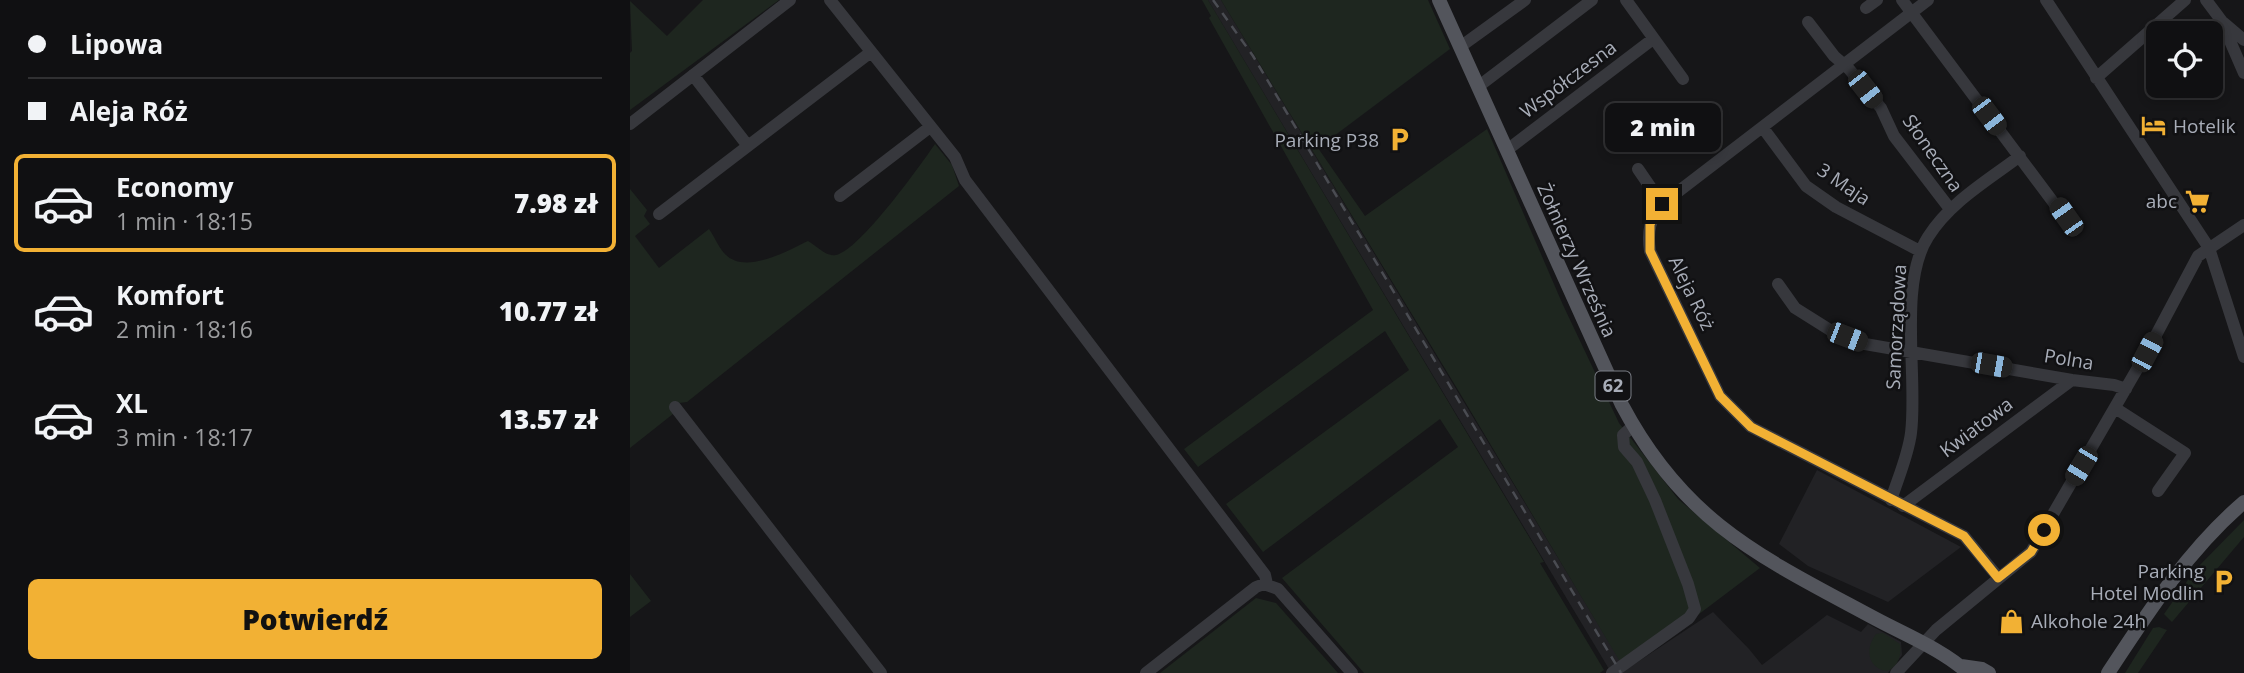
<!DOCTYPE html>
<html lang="pl">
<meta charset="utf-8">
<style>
body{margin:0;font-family:"Open Sans",sans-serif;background:#19191b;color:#f1f3f6;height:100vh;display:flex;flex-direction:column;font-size:26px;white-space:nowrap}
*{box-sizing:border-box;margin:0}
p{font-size:23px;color:#9c9d9f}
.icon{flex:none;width:38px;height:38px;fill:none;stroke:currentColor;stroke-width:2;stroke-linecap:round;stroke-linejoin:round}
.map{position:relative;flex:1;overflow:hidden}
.sheet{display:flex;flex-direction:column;background:#101012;width:630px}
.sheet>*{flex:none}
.top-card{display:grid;align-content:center;height:154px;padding:0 28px;background:#101012}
.buttons{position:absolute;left:1516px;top:21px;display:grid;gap:14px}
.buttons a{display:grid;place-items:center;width:77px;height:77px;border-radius:10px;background:#101012;box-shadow:0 4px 10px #0003,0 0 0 2px #303032;font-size:35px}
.end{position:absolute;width:32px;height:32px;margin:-16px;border:9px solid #f2b134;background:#111;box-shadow:0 0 0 4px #111}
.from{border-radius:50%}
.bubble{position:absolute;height:49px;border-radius:10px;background:#101012;box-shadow:0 4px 10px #0003,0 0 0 2px #303032;font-size:23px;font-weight:800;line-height:49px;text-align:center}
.car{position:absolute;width:21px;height:42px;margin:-21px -10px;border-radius:9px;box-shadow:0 0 5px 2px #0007;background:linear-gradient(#222 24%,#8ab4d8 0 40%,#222 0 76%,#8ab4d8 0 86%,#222 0)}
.top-card b{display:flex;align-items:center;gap:24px;height:66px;font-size:26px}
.top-card b+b{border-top:2px solid #303032}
.top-card i{width:18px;height:18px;background:#f1f3f6}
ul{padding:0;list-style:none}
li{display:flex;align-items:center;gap:21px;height:98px;margin:0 14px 10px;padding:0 14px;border:4px solid transparent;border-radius:10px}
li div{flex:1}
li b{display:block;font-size:26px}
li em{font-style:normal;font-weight:800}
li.selected{border-color:#f2b134}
li>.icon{width:63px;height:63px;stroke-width:1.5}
.primary-button{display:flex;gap:14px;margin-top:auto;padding:14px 28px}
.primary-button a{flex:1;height:80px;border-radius:10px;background:#f2b134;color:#111;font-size:28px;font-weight:800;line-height:80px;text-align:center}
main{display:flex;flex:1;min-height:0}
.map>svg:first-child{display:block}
.built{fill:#222225}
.green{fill:#1e261f}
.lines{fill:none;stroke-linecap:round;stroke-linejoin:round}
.minor{stroke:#37383d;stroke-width:12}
.major{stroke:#53555c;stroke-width:14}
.rail{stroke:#4a4c52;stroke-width:2.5;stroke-dasharray:9 7;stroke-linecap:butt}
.route{stroke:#f2b134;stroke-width:9}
.labels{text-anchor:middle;stroke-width:5;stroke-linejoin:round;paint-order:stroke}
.shield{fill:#111113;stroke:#7b7e86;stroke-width:2}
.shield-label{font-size:18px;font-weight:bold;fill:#a8adb8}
.street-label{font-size:19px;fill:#a8adb8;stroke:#111113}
.poi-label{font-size:19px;fill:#a8adb8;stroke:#111113;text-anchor:end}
</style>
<main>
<section class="sheet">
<div class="top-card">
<b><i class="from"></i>Lipowa</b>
<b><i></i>Aleja Róż</b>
</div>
<ul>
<li class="selected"><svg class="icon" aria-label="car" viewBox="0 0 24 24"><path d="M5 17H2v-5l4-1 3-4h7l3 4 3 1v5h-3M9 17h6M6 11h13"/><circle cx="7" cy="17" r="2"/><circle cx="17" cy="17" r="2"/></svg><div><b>Economy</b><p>1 min · 18:15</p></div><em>7.98 zł</em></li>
<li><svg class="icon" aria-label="car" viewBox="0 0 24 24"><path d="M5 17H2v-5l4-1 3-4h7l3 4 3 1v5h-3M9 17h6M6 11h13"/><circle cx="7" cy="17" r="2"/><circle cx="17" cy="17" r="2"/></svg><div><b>Komfort</b><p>2 min · 18:16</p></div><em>10.77 zł</em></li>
<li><svg class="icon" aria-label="car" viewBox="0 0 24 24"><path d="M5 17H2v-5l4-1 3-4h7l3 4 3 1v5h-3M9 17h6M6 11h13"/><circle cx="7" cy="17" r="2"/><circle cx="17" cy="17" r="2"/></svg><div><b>XL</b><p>3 min · 18:17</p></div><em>13.57 zł</em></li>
</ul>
<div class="primary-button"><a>Potwierdź</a></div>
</section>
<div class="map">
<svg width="1614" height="673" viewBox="0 0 1614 673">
<rect width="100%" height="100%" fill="#161618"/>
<path class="built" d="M578,0H591L991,662L979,669Z
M1187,470L1331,547L1258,602L1178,566L1149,544Z
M1083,612L1119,649L1132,665L1197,615L1231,632L1238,624L1271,642L1272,655L1258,673H991Z"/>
<path class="green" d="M73,0H149L0,110V53L2,51L0,1L37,36Z
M572,0H578L914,562L910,563L974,670L970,673H734L652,578L828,447L810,419L633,552L596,504L779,370L755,331L568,467L554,449L743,310L579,18L581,16Z
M591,0H798L820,49L688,148L735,216L857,129L933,305L989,423L1048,499L1130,568L995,670L828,390Z
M305,144L322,165L329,186L57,402L49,403L43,414L0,448V189L17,210L14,216L20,224L5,236L29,268L79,229C84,236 88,246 94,253C114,276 157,251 178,241C187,246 196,257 206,255C229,251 290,166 305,144Z
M1614,520V537L1542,622L1534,614L1565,570Z
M0,574L21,601L0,617Z
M626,598L646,603L708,673H530Z
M1529,627L1537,630L1508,673H1495L1523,628Z
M1253,633L1270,644C1272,655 1268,667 1257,671C1237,668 1235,648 1246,634Z"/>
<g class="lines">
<path class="minor" d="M200,0L325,157L335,180L635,575L637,584
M996,0L1053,79
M1272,0L1444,230
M1298,0L1032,204C1020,219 1017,231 1020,251L1090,396L1121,427L1334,536L1368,577
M1416,0L1579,248L1614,357
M1576,0L1591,20L1614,73
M1236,8L1247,0
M1178,22L1204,56L1219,69L1251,108L1264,136L1320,209
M1594,23L1614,40
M830,47L895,0
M63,75L118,146
M1466,78L1555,0
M849,86L962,0
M0,124L160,0
M1133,128L1176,186L1206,207L1290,251
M877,150L1023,39
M1008,169L1032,204
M210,196L300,127
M29,214L241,52
M1148,284L1165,308L1200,330L1235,344L1442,380L1484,385L1496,389
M45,407L251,673
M1485,408L1555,453L1528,491
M1261,500C1268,478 1278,456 1281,433C1288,379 1268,284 1298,237C1320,202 1357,181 1390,156
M1273,506L1442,380
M516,673L626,587L634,584L648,589L722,673
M982,673L1059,618L1065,609L1058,584L1025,500L1007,462L994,447L993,435L1003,426
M1266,673L1306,630L1401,552L1517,352L1568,256L1614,225"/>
<path class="major" d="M809,0L992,405C1055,524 1133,558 1246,619C1276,635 1313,650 1338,673
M1331,666L1352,669L1359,673
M1478,673C1518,612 1558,550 1614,502"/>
<path class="rail" d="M583,0L623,56L991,673"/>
</g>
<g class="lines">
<path class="route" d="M1032,204L1020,224V251L1090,396L1121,427L1334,536L1368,578L1401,552L1414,530"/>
</g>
<defs>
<symbol id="hotel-bare" viewBox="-9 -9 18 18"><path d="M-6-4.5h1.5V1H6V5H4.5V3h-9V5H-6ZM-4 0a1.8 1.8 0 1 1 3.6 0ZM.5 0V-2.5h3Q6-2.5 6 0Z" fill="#f2b134" stroke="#111113" stroke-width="2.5" paint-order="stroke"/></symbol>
<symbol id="parking-bare" viewBox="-9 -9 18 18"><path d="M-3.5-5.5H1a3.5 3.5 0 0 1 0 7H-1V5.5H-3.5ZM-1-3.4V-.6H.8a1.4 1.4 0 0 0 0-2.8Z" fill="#f2b134" stroke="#111113" stroke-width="2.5" paint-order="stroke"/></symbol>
<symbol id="supermarket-bare" viewBox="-9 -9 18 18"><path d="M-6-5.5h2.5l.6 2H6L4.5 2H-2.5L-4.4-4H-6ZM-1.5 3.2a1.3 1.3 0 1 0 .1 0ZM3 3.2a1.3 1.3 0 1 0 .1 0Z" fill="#f2b134" stroke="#111113" stroke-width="2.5" paint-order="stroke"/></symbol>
<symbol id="shop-bare" viewBox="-9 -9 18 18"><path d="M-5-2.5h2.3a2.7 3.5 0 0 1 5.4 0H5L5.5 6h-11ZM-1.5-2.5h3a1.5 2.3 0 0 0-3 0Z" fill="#f2b134" stroke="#111113" stroke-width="2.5" paint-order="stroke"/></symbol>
</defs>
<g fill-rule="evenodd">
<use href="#hotel-bare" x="1506" y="108" width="35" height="35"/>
<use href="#parking-bare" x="752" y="122" width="35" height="35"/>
<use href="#supermarket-bare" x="1550" y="184" width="35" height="35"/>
<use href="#parking-bare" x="1576" y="564" width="35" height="35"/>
<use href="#shop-bare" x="1364" y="604" width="35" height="35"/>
</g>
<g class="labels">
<rect class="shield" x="965.5" y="371.5" width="35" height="29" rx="5"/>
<g class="shield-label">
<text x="983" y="392">62</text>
</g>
<g class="street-label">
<text transform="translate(938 79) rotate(-37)" y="7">Współczesna</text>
<text transform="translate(1303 153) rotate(55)" y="7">Słoneczna</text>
<text transform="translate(1214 184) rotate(34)" y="7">3 Maja</text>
<text transform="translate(947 260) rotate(66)" y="7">Żołnierzy Września</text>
<text transform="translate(1062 293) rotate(64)" y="7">Aleja Róż</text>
<text transform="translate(1266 327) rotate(-87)" y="7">Samorządowa</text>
<text transform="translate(1439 359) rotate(9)" y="7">Polna</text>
<text transform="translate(1346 427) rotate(-37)" y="7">Kwiatowa</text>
</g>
<g class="poi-label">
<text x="1543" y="133" text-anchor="start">Hotelik</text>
<text x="749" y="147">Parking P38</text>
<text x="1547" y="208">abc</text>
<text x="1574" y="578">Parking<tspan x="1574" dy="22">Hotel Modlin</tspan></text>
<text x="1401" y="628" text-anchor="start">Alkohole 24h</text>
</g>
</g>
</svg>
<div class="buttons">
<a><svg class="icon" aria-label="locate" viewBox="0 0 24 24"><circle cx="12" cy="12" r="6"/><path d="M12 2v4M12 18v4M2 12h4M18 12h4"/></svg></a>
</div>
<i class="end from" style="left:1414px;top:530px"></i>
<i class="end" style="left:1032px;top:204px"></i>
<div class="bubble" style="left:975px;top:103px;width:116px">2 min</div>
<i class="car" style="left:1235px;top:89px;rotate:142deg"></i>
<i class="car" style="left:1359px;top:116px;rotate:143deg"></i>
<i class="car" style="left:1436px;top:217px;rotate:325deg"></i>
<i class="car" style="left:1217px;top:337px;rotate:111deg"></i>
<i class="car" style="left:1517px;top:352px;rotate:28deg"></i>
<i class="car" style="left:1361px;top:365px;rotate:100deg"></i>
<i class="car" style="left:1451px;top:466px;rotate:211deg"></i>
</div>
</main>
